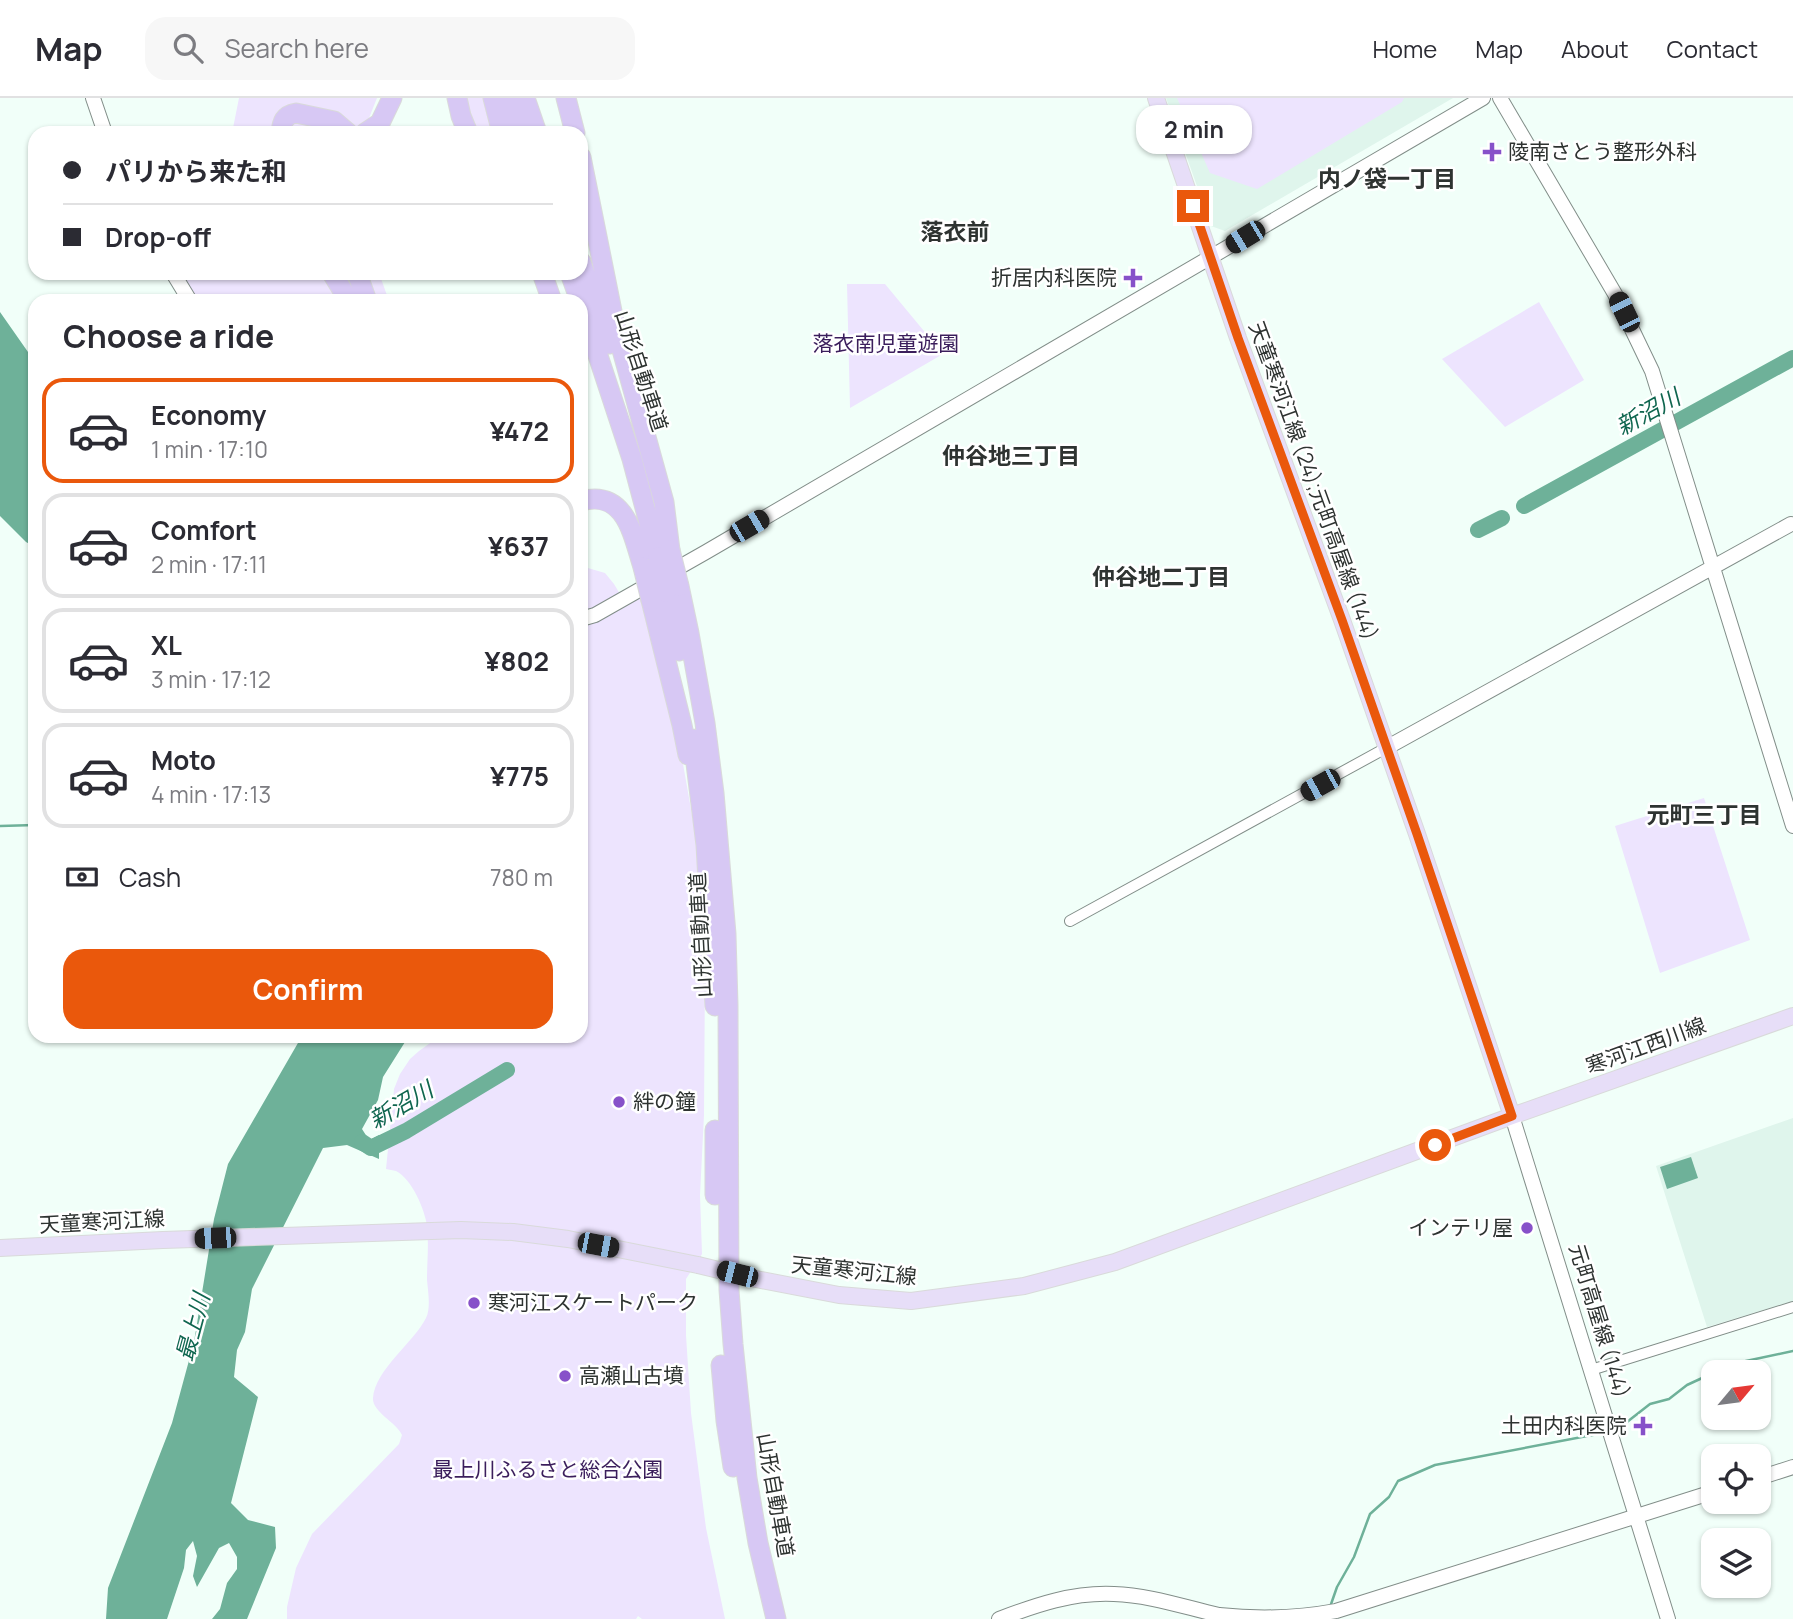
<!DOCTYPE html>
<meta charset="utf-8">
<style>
body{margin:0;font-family:Manrope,"Noto Sans JP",sans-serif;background:#f7f7f7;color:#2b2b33;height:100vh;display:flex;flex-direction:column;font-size:26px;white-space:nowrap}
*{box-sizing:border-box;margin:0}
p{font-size:23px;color:#7c7c81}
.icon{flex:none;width:38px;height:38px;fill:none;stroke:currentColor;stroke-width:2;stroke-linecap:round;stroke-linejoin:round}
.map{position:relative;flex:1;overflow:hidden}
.side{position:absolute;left:28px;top:196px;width:560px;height:749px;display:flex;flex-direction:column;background:#fff;border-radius:21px;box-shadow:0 2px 5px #0004}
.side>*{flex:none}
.guide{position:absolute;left:28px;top:28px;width:560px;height:154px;border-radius:21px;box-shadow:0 2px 5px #0004;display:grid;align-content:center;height:154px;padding:0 35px;background:#fff}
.needle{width:46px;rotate:61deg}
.controls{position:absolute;left:1701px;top:1262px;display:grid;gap:14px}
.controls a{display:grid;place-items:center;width:70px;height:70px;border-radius:14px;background:#fff;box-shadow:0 2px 5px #0004;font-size:35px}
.end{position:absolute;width:32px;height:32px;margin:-16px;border:9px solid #ea580c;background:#fff;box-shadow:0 0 0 4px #fff}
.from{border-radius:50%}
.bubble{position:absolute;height:49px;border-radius:21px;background:#fff;box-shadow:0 2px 5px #0004;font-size:23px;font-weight:700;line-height:49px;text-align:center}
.car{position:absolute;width:21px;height:42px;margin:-21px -10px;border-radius:9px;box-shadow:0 0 5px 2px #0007;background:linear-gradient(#222 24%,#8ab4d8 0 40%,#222 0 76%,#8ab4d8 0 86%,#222 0)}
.guide b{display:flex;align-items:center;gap:24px;height:66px;font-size:26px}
.guide b+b{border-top:2px solid #e1e1e2}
.guide i{width:18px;height:18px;background:#2b2b33}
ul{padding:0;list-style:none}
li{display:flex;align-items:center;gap:21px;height:105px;margin:0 14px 10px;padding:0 21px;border:4px solid #e1e1e2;border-radius:21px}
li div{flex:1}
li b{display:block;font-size:26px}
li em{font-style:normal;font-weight:700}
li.active{border-color:#ea580c}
li>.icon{width:63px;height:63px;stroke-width:1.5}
h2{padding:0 35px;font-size:32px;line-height:84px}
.pay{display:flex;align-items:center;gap:18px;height:77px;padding:0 35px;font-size:26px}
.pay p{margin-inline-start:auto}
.action{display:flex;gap:14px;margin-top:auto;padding:14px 35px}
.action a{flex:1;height:80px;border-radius:21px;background:#ea580c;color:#fff;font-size:28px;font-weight:700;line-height:80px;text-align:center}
header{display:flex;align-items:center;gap:42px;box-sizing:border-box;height:98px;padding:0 35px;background:#fff;border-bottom:2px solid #e1e1e2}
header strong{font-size:33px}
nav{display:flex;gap:38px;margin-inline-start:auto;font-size:24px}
.search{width:490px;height:63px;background:#f7f7f7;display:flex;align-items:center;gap:18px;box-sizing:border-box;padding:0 24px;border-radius:21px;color:#7c7c81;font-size:26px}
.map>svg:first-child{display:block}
.built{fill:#dff5ec}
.green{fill:#ede4fe}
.water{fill:#6eb199}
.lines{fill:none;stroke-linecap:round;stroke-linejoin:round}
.stream{stroke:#6eb199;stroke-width:2.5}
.river{stroke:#6eb199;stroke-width:16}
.street-casing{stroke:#828e89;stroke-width:12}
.secondary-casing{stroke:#828e89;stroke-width:16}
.primary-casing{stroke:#d9dada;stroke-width:18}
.highway-casing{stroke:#d9dada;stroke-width:21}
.street{stroke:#fff;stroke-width:10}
.secondary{stroke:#fff;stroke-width:14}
.primary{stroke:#e7def8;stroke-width:16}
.highway{stroke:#d7c8f4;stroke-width:19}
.primary-bridge-casing{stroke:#d9dada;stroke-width:18;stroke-linecap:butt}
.highway-bridge-casing{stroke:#d9dada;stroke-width:21;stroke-linecap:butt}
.primary-bridge{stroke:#e7def8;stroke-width:16}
.highway-bridge{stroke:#d7c8f4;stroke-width:19}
.route{stroke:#ea580c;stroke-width:9}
.poi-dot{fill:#8751c9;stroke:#fff;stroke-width:2.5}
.labels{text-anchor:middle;stroke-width:5;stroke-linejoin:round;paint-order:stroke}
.poi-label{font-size:21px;fill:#2e3331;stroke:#fff;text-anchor:start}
.park-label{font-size:21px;fill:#3b1e5c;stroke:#fff}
.street-label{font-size:21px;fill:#2e3331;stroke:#fff}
.neighbourhood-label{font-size:23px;font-weight:bold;fill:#2e3331;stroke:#fff}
.water-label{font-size:23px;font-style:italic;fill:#0f664f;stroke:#fff}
</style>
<header>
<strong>Map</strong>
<div class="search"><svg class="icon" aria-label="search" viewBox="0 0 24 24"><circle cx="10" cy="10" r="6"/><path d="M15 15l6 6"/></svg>Search here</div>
<nav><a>Home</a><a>Map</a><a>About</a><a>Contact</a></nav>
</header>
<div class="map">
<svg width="1793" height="1521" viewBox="0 0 1793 1521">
<rect width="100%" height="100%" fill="#f1fff9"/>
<path class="built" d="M1166,0H1453L1225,133L1211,128Z
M1793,1020V1203L1707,1229L1656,1068Z"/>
<path class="green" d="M239,0H377L363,35H232Z
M461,0H487L496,35H475Z
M1177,0H1404L1402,4L1257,91L1210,75Z
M180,175H379L389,203H197Z
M847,186H885L943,256L850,310Z
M1539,204L1584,282L1505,329L1442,261Z
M581,468L605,475L614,486L626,506L643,498L670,592L695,734L705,868L704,1017L700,1097L702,1156L686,1181V1237L691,1315L706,1430L725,1521H642L638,1518L636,1521H287V1509L296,1470L312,1436L399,1346L402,1337C396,1324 372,1314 373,1300C375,1272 414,1244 426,1220C431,1210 428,1193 427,1182C427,1165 429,1146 427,1128C425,1112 412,1081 396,1073C393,1072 389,1072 386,1071L394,991L400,976L410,961L419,953L440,938H581Z
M1704,700L1750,842L1660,875L1615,728Z"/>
<path class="water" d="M0,214L35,264V449L26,444L0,418Z
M302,938H413L405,944L383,979L378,1002L362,1031L369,1042L379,1037V1061L347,1047L323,1050L252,1191L245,1234L237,1252L234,1279L258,1299L231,1405L248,1422L275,1429L276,1450L247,1521H212L220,1511L227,1485L237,1471V1459L229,1445L219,1450L197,1489L193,1478L197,1458L193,1443L186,1452L184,1470L167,1521H106L108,1490L172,1325L194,1244L214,1121L228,1066Z
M1691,1059L1698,1080L1667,1091L1660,1069Z"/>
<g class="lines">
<path class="stream" d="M0,728L35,727
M1716,1274L1746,1263L1793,1253
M1618,1331L1650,1306L1669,1301L1687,1287L1713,1275
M1330,1509L1337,1489L1354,1459L1370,1416L1389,1399L1398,1383L1435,1367L1603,1335"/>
<path class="river" d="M1524,408L1793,260
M1478,432L1502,420
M362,1044L371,1050L406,1033L507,972"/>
<defs>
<path id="street" d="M1070,823L1386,650
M1591,1272L1793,1209"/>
<path id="secondary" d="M93,0L105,35
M1500,0L1615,196L1652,273L1793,728
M173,175L190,203
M581,521L595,517L706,454L1483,0
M1386,650L1791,426
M1512,1018L1668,1521
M1759,1380L1793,1369
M999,1521C1036,1507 1073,1494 1114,1496C1149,1497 1184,1509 1219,1517C1257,1521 1298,1520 1336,1513L1713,1394"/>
<path id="primary" d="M1156,0L1238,240L1342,522L1417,736L1512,1018
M0,1150L163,1142L461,1132L513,1134L568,1141L698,1167
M756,1181L839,1197L911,1203L1024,1188L1115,1164L1512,1018L1793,918"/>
<path id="highway" d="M457,0L461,18L468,35
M493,0L502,35
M509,0L521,35
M525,0L537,35
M566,0L575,35
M281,35C282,24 284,17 296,15L334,23L348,35
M365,35L380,25L392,0
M581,59L614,223L664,404L670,452
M581,164L609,246
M332,175L349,203
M357,175L367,203
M542,175L552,203
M570,175L580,203
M581,206L632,361L658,459
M581,403C626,391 633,438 643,469
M679,488L689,535L705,625L714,695L726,836L728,907L729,1192L733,1246L747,1380L758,1445L776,1521
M666,494L679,553
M651,502L682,627L688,657
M693,641L706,747L715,908
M715,1032V1097
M721,1267L726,1323L733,1369"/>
</defs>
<use href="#street" class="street-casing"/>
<use href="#secondary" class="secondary-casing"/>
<use href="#primary" class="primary-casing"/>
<use href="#highway" class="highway-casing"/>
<use href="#street" class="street"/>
<use href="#secondary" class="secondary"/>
<use href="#primary" class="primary"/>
<use href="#highway" class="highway"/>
<defs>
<path id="primary-bridge" d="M698,1167L756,1181"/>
<path id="highway-bridge" d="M670,452L679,488
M658,459L666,494
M643,469L651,502"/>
</defs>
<use href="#primary-bridge" class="primary-bridge-casing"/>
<use href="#highway-bridge" class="highway-bridge-casing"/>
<use href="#primary-bridge" class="primary-bridge"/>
<use href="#highway-bridge" class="highway-bridge"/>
</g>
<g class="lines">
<path class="route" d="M1193,108L1238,240L1342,522L1417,736L1512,1018L1435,1047"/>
</g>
<g class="poi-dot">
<path d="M1488.5 43.5h7v7h7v7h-7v7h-7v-7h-7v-7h7z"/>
<path d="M1129.5 169.5h7v7h7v7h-7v7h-7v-7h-7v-7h7z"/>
<circle cx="619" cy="1004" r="7"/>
<circle cx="1527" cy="1130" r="7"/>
<circle cx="474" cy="1205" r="7"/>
<circle cx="565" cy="1278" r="7"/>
<path d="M1639.5 1317.5h7v7h7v7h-7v7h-7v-7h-7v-7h7z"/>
</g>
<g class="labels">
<g class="poi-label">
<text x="1508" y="61">陵南さとう整形外科</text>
<text x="1117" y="187" text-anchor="end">折居内科医院</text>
<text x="633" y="1011">絆の鐘</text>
<text x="1513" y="1137" text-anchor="end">インテリ屋</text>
<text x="488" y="1212">寒河江スケートパーク</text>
<text x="579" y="1285">高瀬山古墳</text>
<text x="1627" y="1335" text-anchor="end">土田内科医院</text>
</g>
<g class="park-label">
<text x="886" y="253">落衣南児童遊園</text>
<text x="548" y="1379">最上川ふるさと総合公園</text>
</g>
<g class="street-label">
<text transform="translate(641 273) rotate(72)" y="7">山形自動車道</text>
<text transform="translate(1313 383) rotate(70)" y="7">天童寒河江線 (24);元町高屋線 (144)</text>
<text transform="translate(701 837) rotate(-93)" y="7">山形自動車道</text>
<text transform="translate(1646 948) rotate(-20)" y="7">寒河江西川線</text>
<text transform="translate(102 1124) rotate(-3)" y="7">天童寒河江線</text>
<text transform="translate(854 1173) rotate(6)" y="7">天童寒河江線</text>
<text transform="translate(1599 1223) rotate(73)" y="7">元町高屋線 (144)</text>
<text transform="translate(775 1397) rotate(80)" y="7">山形自動車道</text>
</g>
<g class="neighbourhood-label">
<text x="1387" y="89">内ノ袋一丁目</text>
<text x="955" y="142">落衣前</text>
<text x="1011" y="366">仲谷地三丁目</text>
<text x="1161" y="487">仲谷地二丁目</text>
<text x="1704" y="725">元町三丁目</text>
</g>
<g class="water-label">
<text transform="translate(1648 314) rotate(-29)" y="8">新沼川</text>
<text transform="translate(401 1007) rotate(-30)" y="8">新沼川</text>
<text transform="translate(193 1229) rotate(-75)" y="8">最上川</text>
</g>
</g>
</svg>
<div class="controls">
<a><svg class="needle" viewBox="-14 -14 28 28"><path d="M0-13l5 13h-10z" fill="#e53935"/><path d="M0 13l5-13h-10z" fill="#7c7c81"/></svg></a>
<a><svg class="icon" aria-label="locate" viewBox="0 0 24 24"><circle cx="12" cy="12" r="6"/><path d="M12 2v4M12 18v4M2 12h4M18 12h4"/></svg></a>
<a><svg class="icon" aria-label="layers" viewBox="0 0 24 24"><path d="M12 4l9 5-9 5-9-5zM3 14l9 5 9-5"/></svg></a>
</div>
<i class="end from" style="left:1435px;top:1047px"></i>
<i class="end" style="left:1193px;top:108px"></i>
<div class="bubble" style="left:1136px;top:7px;width:116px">2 min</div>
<i class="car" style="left:1245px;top:139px;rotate:239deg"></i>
<i class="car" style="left:1624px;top:214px;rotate:334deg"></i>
<i class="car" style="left:749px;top:428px;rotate:60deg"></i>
<i class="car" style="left:1320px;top:687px;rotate:241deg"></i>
<i class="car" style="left:215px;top:1140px;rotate:268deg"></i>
<i class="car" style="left:598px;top:1147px;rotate:101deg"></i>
<i class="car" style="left:737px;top:1176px;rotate:284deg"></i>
<div class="guide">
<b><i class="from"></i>パリから来た和</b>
<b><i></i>Drop-off</b>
</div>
<section class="side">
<h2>Choose a ride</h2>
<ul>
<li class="active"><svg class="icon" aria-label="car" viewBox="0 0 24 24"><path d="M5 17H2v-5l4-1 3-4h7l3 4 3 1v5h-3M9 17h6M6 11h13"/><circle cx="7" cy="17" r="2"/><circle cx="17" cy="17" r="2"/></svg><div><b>Economy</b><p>1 min · 17:10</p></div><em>¥472</em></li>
<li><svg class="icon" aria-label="car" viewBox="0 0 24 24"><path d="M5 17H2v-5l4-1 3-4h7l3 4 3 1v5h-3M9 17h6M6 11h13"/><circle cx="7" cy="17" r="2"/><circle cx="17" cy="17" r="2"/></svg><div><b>Comfort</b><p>2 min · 17:11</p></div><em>¥637</em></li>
<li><svg class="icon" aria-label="car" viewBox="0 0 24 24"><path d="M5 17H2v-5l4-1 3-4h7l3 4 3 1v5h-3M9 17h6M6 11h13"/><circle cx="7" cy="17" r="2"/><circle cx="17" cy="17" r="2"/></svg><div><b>XL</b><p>3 min · 17:12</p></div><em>¥802</em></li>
<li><svg class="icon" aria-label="car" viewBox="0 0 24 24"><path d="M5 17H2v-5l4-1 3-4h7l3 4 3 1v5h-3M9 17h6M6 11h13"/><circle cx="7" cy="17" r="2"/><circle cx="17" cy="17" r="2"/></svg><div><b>Moto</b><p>4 min · 17:13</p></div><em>¥775</em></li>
</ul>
<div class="pay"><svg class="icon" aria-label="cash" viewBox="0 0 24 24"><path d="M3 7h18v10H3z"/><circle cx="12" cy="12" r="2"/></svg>Cash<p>780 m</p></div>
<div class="action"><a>Confirm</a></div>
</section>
</div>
